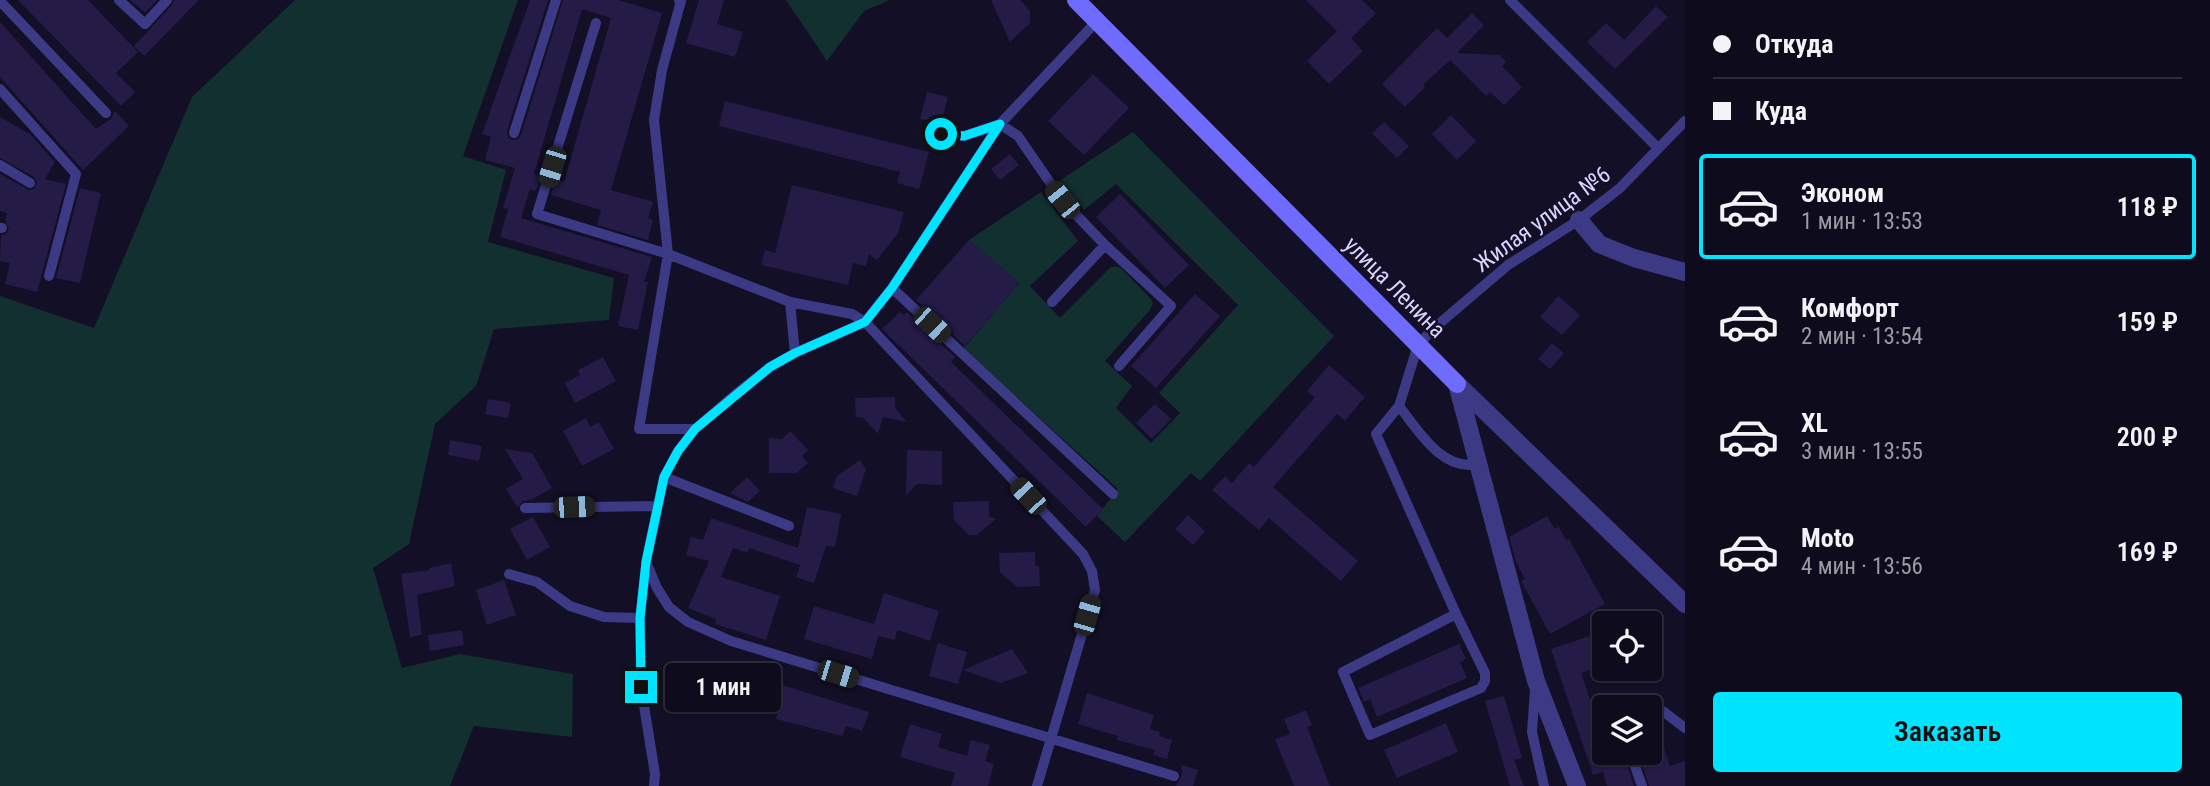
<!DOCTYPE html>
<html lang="ru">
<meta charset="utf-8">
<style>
body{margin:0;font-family:"Roboto Condensed",sans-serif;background:#1c1929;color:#f1f3f6;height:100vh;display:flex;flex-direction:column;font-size:26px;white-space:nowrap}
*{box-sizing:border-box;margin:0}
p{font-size:23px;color:#9b9ba3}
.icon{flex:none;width:38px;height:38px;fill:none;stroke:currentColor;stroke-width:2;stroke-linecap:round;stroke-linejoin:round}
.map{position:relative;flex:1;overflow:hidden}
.drawer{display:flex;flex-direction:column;background:#0e0b1c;width:525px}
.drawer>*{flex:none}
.guide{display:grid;align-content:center;height:154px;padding:0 28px;background:#0e0b1c}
.buttons{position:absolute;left:1592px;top:611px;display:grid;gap:14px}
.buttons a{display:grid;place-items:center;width:70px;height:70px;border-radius:7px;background:#0e0b1c;box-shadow:0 2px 5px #0004,0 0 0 2px #2e2b3b;font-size:35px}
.end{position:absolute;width:32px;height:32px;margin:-16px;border:9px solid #00e5ff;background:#111;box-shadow:0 0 0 4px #111}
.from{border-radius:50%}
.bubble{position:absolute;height:49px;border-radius:7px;background:#0e0b1c;box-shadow:0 2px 5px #0004,0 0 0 2px #2e2b3b;font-size:23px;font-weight:600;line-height:49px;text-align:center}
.car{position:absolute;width:21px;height:42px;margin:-21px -10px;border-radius:9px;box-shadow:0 0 5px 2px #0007;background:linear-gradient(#222 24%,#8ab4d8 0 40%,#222 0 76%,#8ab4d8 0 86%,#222 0)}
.guide b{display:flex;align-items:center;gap:24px;height:66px;font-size:26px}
.guide b+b{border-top:2px solid #2e2b3b}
.guide i{width:18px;height:18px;background:#f1f3f6}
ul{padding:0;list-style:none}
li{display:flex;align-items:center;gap:21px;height:105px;margin:0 14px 10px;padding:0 14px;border:4px solid transparent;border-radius:7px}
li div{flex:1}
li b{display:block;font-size:26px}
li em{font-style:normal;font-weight:600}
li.current{border-color:#00e5ff}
li>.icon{width:63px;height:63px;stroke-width:1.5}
.action{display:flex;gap:14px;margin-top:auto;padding:14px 28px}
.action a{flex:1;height:80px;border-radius:7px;background:#00e5ff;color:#111;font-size:28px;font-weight:600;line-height:80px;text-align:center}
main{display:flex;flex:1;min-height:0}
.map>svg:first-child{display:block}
.green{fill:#12302f}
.building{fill:#241b47}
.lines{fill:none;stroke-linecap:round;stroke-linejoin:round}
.lane{stroke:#3d3a85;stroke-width:10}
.street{stroke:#3d3a85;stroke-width:18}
.secondary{stroke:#6f6bff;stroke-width:18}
.route{stroke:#00e5ff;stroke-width:9}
.labels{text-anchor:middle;stroke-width:5;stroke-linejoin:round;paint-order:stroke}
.street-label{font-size:23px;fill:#d9d4ff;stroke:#130f26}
</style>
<main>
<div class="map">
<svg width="1685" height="786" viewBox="0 0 1685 786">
<rect width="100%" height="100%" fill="#130f26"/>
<path class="green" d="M295,0H518L463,156L506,170L488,242L614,278L609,320L494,329L476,386L435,424L409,544L373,568L402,668L460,654L573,674L572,737L474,726L450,786H0V296L94,328L192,97Z
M786,0H890L864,11L827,61Z
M1133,132L1334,336L1200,481L1191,473L1125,542L1097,516L1118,489L963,349L1019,283L969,240L1041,192L1078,241L1030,286L1060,318L1111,267H1119L1122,269L1151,299L1153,303L1150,310L1105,361L1132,386L1116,408L1151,443L1180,413L1159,393L1238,305L1116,184L1084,210L1059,181Z"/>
<path class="building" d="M18,0H88L138,52L116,73L135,92L121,106Z
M130,0H157L145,13Z
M174,0H199L144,56L134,46L172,5Z
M530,0H548L507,131L508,137L512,140L518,139L521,135L563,0H618L662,13L611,190L653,202L648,218L653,220L648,240L597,225L601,210L551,195L555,180L564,182L611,18L582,9L534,174L541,176L536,191L530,189L521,218L652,257L644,282H648L638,330L618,326L629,275L500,237L508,209L503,208L515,168L485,160L491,137L482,134Z
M699,0H724L717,24L743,32L735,57L686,43Z
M991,0H1020L1030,11V23L1010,42Z
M1306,0H1362L1376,13L1351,38L1363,51L1329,84L1307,61L1337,31Z
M1656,6L1668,17L1615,69L1587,42L1606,23L1624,40Z
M1472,13L1484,25L1457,53L1500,55L1506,62L1502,66L1522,87L1504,105L1490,92L1486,96L1450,60L1423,85L1425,87L1405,107L1382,84L1437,28L1447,38Z
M0,22L96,129L111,119L115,111L129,126L83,170L0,77Z
M1093,74L1129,108L1084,155L1048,121Z
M927,92L948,97L941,124L920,119Z
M725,101L929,152L919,189L897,183L900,172L719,126Z
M1451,115L1476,141L1457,160L1432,134Z
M0,117L30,134L55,162L45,179L66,184L37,292L5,284L10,263L0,261L1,235L6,234L9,229L5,221L7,213L0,211V174L29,190L34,189L37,182L34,177L0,158Z
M1384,122L1409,146L1397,158L1372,133Z
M1010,154L1019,165L1000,180L991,169Z
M792,185L904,212L898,233L877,260L869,254L866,266L853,263L848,285L761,265L765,250L775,253Z
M80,188L101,193L80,283L56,278Z
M1120,194L1189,265L1165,288L1096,217Z
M969,240L1019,283L965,346L916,300Z
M1195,294L1220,316L1156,388L1131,366Z
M1558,296L1580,315L1562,335L1540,317Z
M900,312L904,315L907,312L955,357L951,362L1103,509L1086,527L882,329Z
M1552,343L1564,353L1550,369L1538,359Z
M603,357L616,381L575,403L565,383L580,375L578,370Z
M1329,365L1365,397L1345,421L1337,414L1273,487L1358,561L1341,581L1269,518L1259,530L1212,490L1225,476L1232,483L1249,463L1254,467L1315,397L1307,391Z
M895,397V408L907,422L883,417L878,434L863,418L856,417L855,398Z
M488,399L511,403L508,418L485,414Z
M1155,404L1171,419L1152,439L1136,423Z
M586,418L590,427L599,422L614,449L582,466L563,431Z
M790,431L808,450L802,456L808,463L796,473H769V438L782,439Z
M450,440L482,446L479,461L448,455Z
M505,449L532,453L552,488L531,500L522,501L518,508L506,489L523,479Z
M907,450L942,451V485L917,484L906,495Z
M860,460L866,469L857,496L833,488L837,476Z
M747,477L760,491L748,502L730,493Z
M989,501V516L996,519L977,535H969L954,520L953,502Z
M807,507L841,514L835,547L826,546L814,583L796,577L800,565L749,548L748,553L733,548L721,577L780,596L766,640L715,624L716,619L688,608L709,561L686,555L691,537L703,540L711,518L798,548Z
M1188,515L1205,531L1193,545L1175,529Z
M1547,516L1555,529L1559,527L1566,540L1569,539L1605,604L1550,634L1521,581L1525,579L1516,562L1509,537Z
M533,517L550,547L527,560L510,529Z
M1035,552V566H1039L1040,586L1017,587L1000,572L999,553Z
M451,563L455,586L417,595L422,635L410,637L401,574L429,570V568Z
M504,580L516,615L487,625L476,590Z
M884,593L939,611L930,641L897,630L895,640L878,636L872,659L804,639L814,606L874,624Z
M462,630L464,645L430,651L428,635Z
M1605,631V665L1581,673L1599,726L1605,724V752H1623L1634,786H1607L1603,772L1593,775L1551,649Z
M938,643L967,652L958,684L929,676Z
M1459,644L1466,659L1460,662L1467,678L1377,717L1370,699L1364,702L1358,688Z
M1012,649L1028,673L1001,683L963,670Z
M703,660L735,670L737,663L750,667L781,678L779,684L869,712L862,731L846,726L842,736L776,719L780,702L760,695L761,692L730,683L724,702L694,693Z
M1087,693L1154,715L1150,729L1160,732L1159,736L1172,740L1167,759L1153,755L1155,750L1117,740L1118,736L1078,724Z
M1504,696L1522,758L1514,760L1524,786H1510L1485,701Z
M1306,710L1312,725L1307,727L1330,786H1294L1275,739L1290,734L1284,719Z
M1650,717H1654L1670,766L1685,761V786H1649L1638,752H1650Z
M1446,723L1458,752L1397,778L1384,750Z
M910,724L942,734L938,747L967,756L971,740L990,745L985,761L994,764L988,786H951L955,773L900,757Z
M1182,765L1198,770L1193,786H1176L1181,777Z"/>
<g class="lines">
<path class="lane" d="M119,0L145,24L167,0
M679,0L681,1L662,70L654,120L668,254L790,302L795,353
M1510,0L1658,148
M0,1L106,113
M596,23L537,214L668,254L639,429H695
M0,89L76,174L49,276
M514,133L556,0
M941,134L964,136L1000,124L1018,136L1062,200L1105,245L1171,306L1119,366
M0,165L30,183
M0,228H2
M892,288L1113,494
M790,302L852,314L865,322
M1052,302L1105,245
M865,322L795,353L770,367L736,394L695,429L678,451L664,477L646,562L657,588L669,607L688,622L731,641L1174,776
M1399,406C1418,430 1442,472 1478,464
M664,477L789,526
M525,508L657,506
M646,566L640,618L641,687L655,774L654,786
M509,574L537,582L570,606L604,617L640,618
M1456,614L1485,673V681L1481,688L1370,735L1343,672L1456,614L1376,434L1399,406L1418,345L1433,329L1508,265L1579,220L1620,188L1685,121
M1535,690L1532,732L1544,786
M1650,709L1664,712L1685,728
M1630,752L1642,786
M1037,786L1095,590L1092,571L1083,554L865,322L892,288L1000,124L1097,21"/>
<path class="street" d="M1579,220L1599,244L1634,258L1685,272
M1457,384L1536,681L1577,786
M1457,384L1685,604"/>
<path class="secondary" d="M1076,0L1457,384"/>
</g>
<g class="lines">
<path class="route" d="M641,687L640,618L646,562L664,477L678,451L695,429L770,367L795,353L865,322L892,288L1000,124L964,136L941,134"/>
</g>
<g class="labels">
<g class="street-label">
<text transform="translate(1542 219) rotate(-36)" y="8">Жилая улица №6</text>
<text transform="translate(1395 287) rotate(45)" y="8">улица Ленина</text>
</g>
</g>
</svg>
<div class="buttons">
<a><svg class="icon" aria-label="locate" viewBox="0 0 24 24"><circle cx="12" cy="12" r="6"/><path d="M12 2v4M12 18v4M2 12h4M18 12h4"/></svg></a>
<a><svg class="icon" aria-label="layers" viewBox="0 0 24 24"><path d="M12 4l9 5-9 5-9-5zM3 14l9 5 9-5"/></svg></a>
</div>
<i class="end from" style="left:941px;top:134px"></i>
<i class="end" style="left:641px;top:687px"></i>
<div class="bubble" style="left:665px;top:663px;width:116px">1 мин</div>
<i class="car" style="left:552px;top:167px;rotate:197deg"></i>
<i class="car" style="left:1062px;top:200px;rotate:321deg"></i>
<i class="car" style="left:932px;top:325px;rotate:133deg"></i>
<i class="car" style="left:1028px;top:496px;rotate:317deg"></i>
<i class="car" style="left:574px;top:507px;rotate:88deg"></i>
<i class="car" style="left:1087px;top:615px;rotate:16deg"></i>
<i class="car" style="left:838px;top:674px;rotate:107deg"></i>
</div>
<section class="drawer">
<div class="guide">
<b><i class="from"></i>Откуда</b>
<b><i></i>Куда</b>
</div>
<ul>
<li class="current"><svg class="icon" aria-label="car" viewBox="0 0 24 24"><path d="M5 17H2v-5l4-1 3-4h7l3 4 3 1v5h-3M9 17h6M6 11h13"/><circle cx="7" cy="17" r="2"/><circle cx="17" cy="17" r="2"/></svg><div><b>Эконом</b><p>1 мин · 13:53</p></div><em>118 ₽</em></li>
<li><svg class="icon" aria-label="car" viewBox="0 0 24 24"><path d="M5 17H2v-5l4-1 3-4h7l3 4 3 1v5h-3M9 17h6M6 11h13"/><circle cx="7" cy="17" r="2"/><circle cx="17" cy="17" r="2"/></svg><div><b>Комфорт</b><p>2 мин · 13:54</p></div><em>159 ₽</em></li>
<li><svg class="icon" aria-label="car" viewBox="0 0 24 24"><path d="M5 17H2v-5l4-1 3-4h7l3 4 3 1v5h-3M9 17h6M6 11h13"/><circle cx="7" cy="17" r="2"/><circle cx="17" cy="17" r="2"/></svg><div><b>XL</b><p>3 мин · 13:55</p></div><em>200 ₽</em></li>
<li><svg class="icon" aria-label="car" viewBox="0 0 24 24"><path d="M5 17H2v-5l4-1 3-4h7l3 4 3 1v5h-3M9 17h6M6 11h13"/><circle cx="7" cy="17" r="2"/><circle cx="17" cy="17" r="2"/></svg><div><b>Moto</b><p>4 мин · 13:56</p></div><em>169 ₽</em></li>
</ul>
<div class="action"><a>Заказать</a></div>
</section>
</main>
